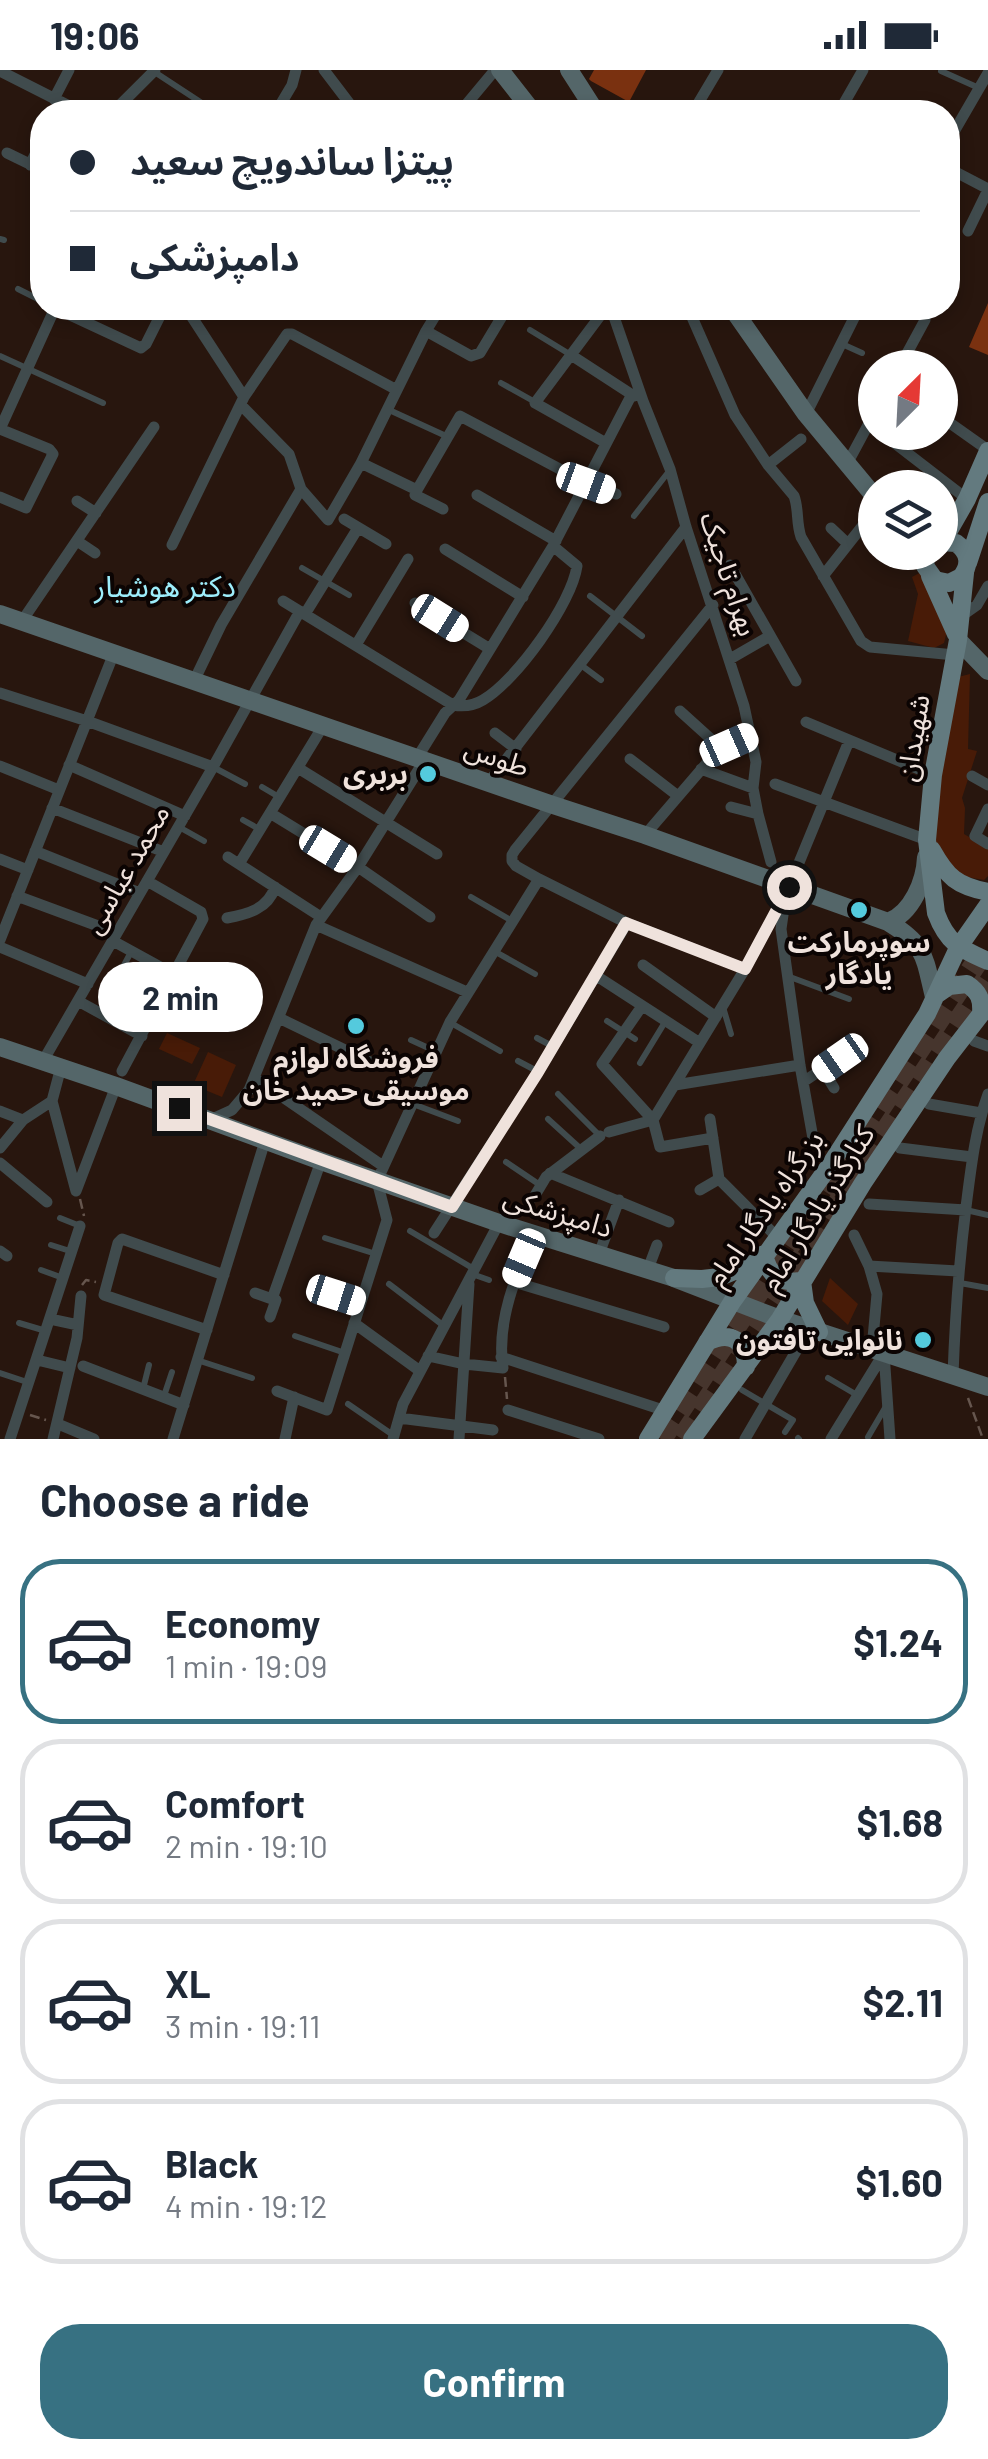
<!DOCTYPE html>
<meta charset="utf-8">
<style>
body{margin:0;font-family:Barlow,"Noto Sans Arabic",sans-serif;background:#f2f2f3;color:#1f2937;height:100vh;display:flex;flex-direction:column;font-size:38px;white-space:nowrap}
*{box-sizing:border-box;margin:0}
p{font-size:32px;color:#747a83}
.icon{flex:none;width:55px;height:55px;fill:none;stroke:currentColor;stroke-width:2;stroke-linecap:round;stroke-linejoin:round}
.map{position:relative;height:1369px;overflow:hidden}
.side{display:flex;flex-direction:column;background:#fff;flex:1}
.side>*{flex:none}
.banner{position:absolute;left:30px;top:30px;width:930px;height:220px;border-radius:40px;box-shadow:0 5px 15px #0003;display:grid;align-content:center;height:220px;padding:0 40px;background:#fff}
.needle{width:65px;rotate:24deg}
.tools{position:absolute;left:858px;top:280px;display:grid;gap:20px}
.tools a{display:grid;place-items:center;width:100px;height:100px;border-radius:50%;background:#fff;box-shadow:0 5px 15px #0003;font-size:50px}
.end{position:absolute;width:45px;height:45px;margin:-22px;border:12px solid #efe2dc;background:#111;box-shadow:0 0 0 5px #111}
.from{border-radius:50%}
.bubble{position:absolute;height:70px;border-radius:35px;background:#fff;box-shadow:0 5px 15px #0003;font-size:32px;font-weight:700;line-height:70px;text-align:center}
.car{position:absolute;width:30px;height:60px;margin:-30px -15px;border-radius:12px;box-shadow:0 0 8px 2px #0007;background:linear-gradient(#fff 24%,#345 0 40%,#fff 0 76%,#345 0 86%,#fff 0)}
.banner b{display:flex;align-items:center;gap:35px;height:95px;font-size:38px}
.banner b+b{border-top:2px solid #e0e1e3}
.banner i{width:25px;height:25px;background:#1f2937}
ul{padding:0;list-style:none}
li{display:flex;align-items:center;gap:30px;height:165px;margin:0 20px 15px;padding:0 20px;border:5px solid #e0e1e3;border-radius:40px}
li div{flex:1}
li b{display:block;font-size:38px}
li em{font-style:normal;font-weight:700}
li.current{border-color:#377182}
li>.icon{width:90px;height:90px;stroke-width:1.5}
h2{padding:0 40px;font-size:45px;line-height:120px}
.action{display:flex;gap:20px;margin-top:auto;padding:20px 40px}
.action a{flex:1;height:115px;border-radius:40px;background:#377182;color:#fff;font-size:40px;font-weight:700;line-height:115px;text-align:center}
.status{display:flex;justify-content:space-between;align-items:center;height:70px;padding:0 50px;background:#fff;direction:ltr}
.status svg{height:28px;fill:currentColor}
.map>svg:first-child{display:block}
.green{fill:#481b07}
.building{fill:#7a3110}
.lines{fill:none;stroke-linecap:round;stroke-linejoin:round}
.highway-tunnel{stroke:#46352d;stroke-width:22;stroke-dasharray:22 11;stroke-linecap:butt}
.path{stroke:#66564e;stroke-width:2.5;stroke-dasharray:10 5;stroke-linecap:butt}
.lane{stroke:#404b4d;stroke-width:6}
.street{stroke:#404b4d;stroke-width:11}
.secondary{stroke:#546669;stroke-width:18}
.primary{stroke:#637a7f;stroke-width:18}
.route{stroke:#efe2dc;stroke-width:12}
.poi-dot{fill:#54cadd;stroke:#0b0403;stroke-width:4}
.labels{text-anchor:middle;stroke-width:8;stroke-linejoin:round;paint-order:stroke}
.street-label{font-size:28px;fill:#efe2dc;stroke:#0b0403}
.poi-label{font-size:28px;font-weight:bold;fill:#efe2dc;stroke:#0b0403;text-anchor:end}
.neighbourhood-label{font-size:30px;fill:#9dedfb;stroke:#0b0403}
</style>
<div class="status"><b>19:06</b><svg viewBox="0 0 49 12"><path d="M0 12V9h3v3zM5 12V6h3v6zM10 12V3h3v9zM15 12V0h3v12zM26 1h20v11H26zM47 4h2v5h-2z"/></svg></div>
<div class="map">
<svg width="988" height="1369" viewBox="0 0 988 1369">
<rect width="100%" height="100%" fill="#28160e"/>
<path class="green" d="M923,501L948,557L944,573L934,578L908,571L918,524L912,507Z
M970,604L968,679L977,681L962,728L965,738L964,764L988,778V806L984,810L967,807L951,798L934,769V714L958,607Z
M167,963L200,978L192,994L159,979Z
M208,982L236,995L222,1027L193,1015Z
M830,1208L858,1234L848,1255L822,1231Z"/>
<path class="building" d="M594,0H646L629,32L591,11L589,9Z
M988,233V285L969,277Z"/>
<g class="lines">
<path class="highway-tunnel" d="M661,1369L988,875
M682,1369L988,907"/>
<path class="path" d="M80,1129L84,1146
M82,1215L86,1210L96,1212
M505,1307L507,1329
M968,1328L983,1369
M30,1345L46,1350"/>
<path class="lane" d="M153,1L211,39
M941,1L979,18
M0,169L4,170
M18,219L42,231
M530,260L571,285
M842,274L862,283
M0,286L103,333
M501,313L535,332
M387,339L446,366
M634,446L670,400
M302,498L349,525
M590,526L642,566
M581,595L601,610
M213,697L245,714
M262,717L279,727
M243,750L259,759
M179,757L204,771
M471,827L512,851
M494,881L535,904
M130,900L123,897L131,882
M790,907L849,929
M723,937L731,964
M607,951L635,969
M451,953L500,981
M537,968L552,976
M411,970L435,981
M518,991L537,1001
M640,993L665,952
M558,1024L599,1065
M389,1025L458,1051
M548,1049L581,1079
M506,1092L540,1115
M966,1140L988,1145
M60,1148L80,1156
M410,1161L474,1199
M325,1168L376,1184
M51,1175L73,1182
M41,1200L63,1208
M472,1204L489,1210
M960,1213L988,1218
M389,1214L444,1256
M311,1216L361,1233
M19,1253L46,1261
M295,1266L345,1283
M197,1290L252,1308
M0,1303L27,1312
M828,1308L857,1325
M143,1319L149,1295
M742,1320L793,1350L785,1362
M164,1326L172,1302
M348,1334L393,1365
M868,1367L885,1338
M798,1368L799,1369"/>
<path class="street" d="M324,0L356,42
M0,1L81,42
M54,29L69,0
M113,42L155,0
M276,42L292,15L296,0
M460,42L495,0
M693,42L718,0
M839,42L863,0
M948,72L988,3
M7,83L42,100
M30,95L42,70
M948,98L988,119
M968,161L988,120
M55,238L141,278L146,274L164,238
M186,238L244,327
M606,238L535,333L606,373
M611,238L643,331L670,399L686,457L744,636L756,692L753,718L758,744L771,792
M688,238L735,345L768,395L794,426C799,439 796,453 801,467L861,571L870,577L955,585
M426,261L471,286L480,283L507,238
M571,285L634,326
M899,298L925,250
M241,335L289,384L301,419L328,450L361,393L426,261L440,238
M806,344L859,238
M940,346L988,380
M0,359L55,238
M884,365L967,429
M909,368L913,362
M361,393L417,420L415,425L443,439
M847,394L875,342
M768,395L801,369
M417,420L460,346L586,413L616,424
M477,425L556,471
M0,427L26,438L53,384L49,379L0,359
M77,431L96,443
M344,449L386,474
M831,458L848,474
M77,471L95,483
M172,475L244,327L287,264H292L397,320
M445,479L523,527
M730,495L796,611
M823,506L868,449
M283,531L453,635C464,637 473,636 483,630C516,611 572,533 577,496L553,476
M415,533L490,579
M713,535L515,780L512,785V791L516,796L539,809L627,853L745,899
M305,544L358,458
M960,547L977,535L988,516
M22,551L154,357
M356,575L408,489
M730,589L770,566
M194,611L221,555L301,419
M0,623L87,651L213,697
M680,641L722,679
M806,652L933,705
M495,663L516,679
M417,688L445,643L459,630L553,476L632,324
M630,689L678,726
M69,695L185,746
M0,696L59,720
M298,698L437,784
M701,699L753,718
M972,706L988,715
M488,713L686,457
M775,714L927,770
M731,737L758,744
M52,738L164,782
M988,739L975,766L988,774
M270,743L358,797L430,847
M645,765L712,687L722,679L751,666
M35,781L140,823
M228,787L321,847
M0,789L28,800
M239,794L323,656
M17,826L117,863
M785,831L781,859L800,995L814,1074
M227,848C248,844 268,839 275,817
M316,855L467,922
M0,870L114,583
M113,871L175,905
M0,877L88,914
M643,895L716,947
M595,905L700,973
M78,931L142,966
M642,936L602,994L653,1050L660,1077L713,1068
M279,948L376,995
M974,971L988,976
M43,991L213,697L300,541
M823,1000L834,1018
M122,1001L203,849L201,842L147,811
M255,1008L383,1096
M803,1012L857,976
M675,1015L800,995
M52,1031L76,1121
M929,1034L981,1043
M0,1041L23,1050
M710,1049L719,1109L777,1167
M210,1050L232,1040L249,1020L316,855L358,797L424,691
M653,1050L745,899L789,817L849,671
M609,1062L653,1050
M0,1078L23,1050L52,1031L61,997
M900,1078L972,1087
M0,1093L47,1132
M550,1103L669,1152
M700,1120L719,1109
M76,1121L116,1016
M534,1127L546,1107L600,1066
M869,1134L966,1140
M434,1163L538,1002L627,853
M854,1165L869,1196L877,1224L872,1279
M0,1181L7,1186
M599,1184L619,1130
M869,1196L958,1201
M648,1199L657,1175
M514,1212L664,1257
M255,1223L272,1229L321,1091
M270,1247L276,1230L272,1229
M50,1249L78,1255
M354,1253L420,1301
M207,1260L104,1225L118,1173L122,1169L224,1205
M884,1283L890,1369
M428,1286L464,1294L503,1298C496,1252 516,1205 534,1163
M501,1287L666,1341
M37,1290L70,1298
M83,1296L184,1335
M953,1305C955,1249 959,1193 966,1137C971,1098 975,1060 988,1024
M277,1321L327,1340L387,1150L377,1111L450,952L539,809
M508,1340L599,1369
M399,1348L493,1360
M58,1354L94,1369
M10,1369L80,1156
M53,1369L77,1268L81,1226
M173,1369L265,1071
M285,1369L294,1327
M393,1369L403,1334L499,1153
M459,1369L469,1214
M745,1369L809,1259
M831,1369L884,1283"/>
<path class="secondary" d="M500,0L533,42
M569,0L596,42
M732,238L806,344L875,427
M0,544L550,734L645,765L888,852C926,875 924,886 934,927
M958,570L988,601
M888,852C912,843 925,811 926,787
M0,977L116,1016L321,1091L499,1153L674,1208L780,1249L988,1317"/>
<path class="primary" d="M943,471L967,429L988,381
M927,482L925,496L935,510L949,513L961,507C971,495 969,482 956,473L940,472
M968,493L988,432
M965,503L958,570L933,705L927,770L936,843C947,873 960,879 988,891
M930,506L956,564
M932,780C947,807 957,816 988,822
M936,925L949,916L967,914C979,922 982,929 981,943
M764,1184C768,1205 780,1214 802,1211L805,1233L819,1262
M674,1208L702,1209L720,1207L759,1191
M707,1272C731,1260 746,1270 746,1297
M648,1369L732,1232L830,1095L927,944L958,878L988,835
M692,1369L780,1249L863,1113L947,988L988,935"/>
</g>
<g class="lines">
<path class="route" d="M179,1038L452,1137L538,1002L626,853L745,899L789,817"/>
</g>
<g class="poi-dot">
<circle cx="428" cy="704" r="10"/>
<circle cx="859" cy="840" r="10"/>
<circle cx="356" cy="956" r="10"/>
<circle cx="923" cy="1270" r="10"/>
</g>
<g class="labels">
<g class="street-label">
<text transform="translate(729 504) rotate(72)" y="10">بهرام تاجیک</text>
<text transform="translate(913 668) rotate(-81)" y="10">شهیدان</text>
<text transform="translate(497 687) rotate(19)" y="10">طوس</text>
<text transform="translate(126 799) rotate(-60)" y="10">محمد عباسی</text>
<text transform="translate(765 1138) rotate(-55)" y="10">بزرگراه یادگار امام</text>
<text transform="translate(817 1138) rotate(-58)" y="10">کنارگذر یادگار امام</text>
<text transform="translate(558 1142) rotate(17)" y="10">دامپزشکی</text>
</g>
<g class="poi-label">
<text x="408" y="714">بربری</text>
<text x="859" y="882" text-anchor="middle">سوپرمارکت<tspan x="859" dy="32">یادگار</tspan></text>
<text x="356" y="998" text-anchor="middle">فروشگاه لوازم<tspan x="356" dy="32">موسیقی حمید خان</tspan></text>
<text x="903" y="1280">نانوایی تافتون</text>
</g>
<g class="neighbourhood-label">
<text x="165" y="527">دکتر هوشیار</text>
</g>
</g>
</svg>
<div class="tools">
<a><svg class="needle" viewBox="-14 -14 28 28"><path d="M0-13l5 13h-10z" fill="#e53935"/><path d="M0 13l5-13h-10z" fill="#747a83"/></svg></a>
<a><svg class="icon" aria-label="layers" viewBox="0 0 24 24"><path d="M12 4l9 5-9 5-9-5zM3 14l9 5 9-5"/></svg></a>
</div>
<i class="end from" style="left:789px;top:817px"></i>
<i class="end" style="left:179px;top:1038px"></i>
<div class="bubble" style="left:98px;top:892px;width:165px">2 min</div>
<i class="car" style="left:586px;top:413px;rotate:110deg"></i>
<i class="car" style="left:440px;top:548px;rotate:122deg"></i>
<i class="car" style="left:729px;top:675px;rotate:66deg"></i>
<i class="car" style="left:328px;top:779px;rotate:121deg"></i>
<i class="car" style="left:840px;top:988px;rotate:235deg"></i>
<i class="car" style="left:524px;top:1188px;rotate:203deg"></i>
<i class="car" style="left:336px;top:1225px;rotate:108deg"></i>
<div class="banner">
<b><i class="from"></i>پیتزا ساندویچ سعید</b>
<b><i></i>دامپزشکی</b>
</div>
</div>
<section class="side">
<h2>Choose a ride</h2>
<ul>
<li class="current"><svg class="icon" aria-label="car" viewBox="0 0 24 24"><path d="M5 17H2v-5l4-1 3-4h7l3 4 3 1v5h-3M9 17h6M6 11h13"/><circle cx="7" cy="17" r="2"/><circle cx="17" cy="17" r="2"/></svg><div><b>Economy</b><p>1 min · 19:09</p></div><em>$1.24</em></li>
<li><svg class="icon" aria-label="car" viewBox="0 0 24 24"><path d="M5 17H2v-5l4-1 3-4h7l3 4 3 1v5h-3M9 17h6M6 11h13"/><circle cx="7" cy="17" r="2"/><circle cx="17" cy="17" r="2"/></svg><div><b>Comfort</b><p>2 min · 19:10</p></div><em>$1.68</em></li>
<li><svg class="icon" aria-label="car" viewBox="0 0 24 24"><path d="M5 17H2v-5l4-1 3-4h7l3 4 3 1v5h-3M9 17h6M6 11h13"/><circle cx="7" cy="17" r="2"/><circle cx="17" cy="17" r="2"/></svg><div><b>XL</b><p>3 min · 19:11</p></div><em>$2.11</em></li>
<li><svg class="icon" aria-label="car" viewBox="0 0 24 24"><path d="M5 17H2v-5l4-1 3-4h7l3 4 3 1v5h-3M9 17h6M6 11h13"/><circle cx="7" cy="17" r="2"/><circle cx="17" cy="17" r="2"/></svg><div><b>Black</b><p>4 min · 19:12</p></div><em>$1.60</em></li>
</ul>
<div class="action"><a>Confirm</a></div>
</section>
